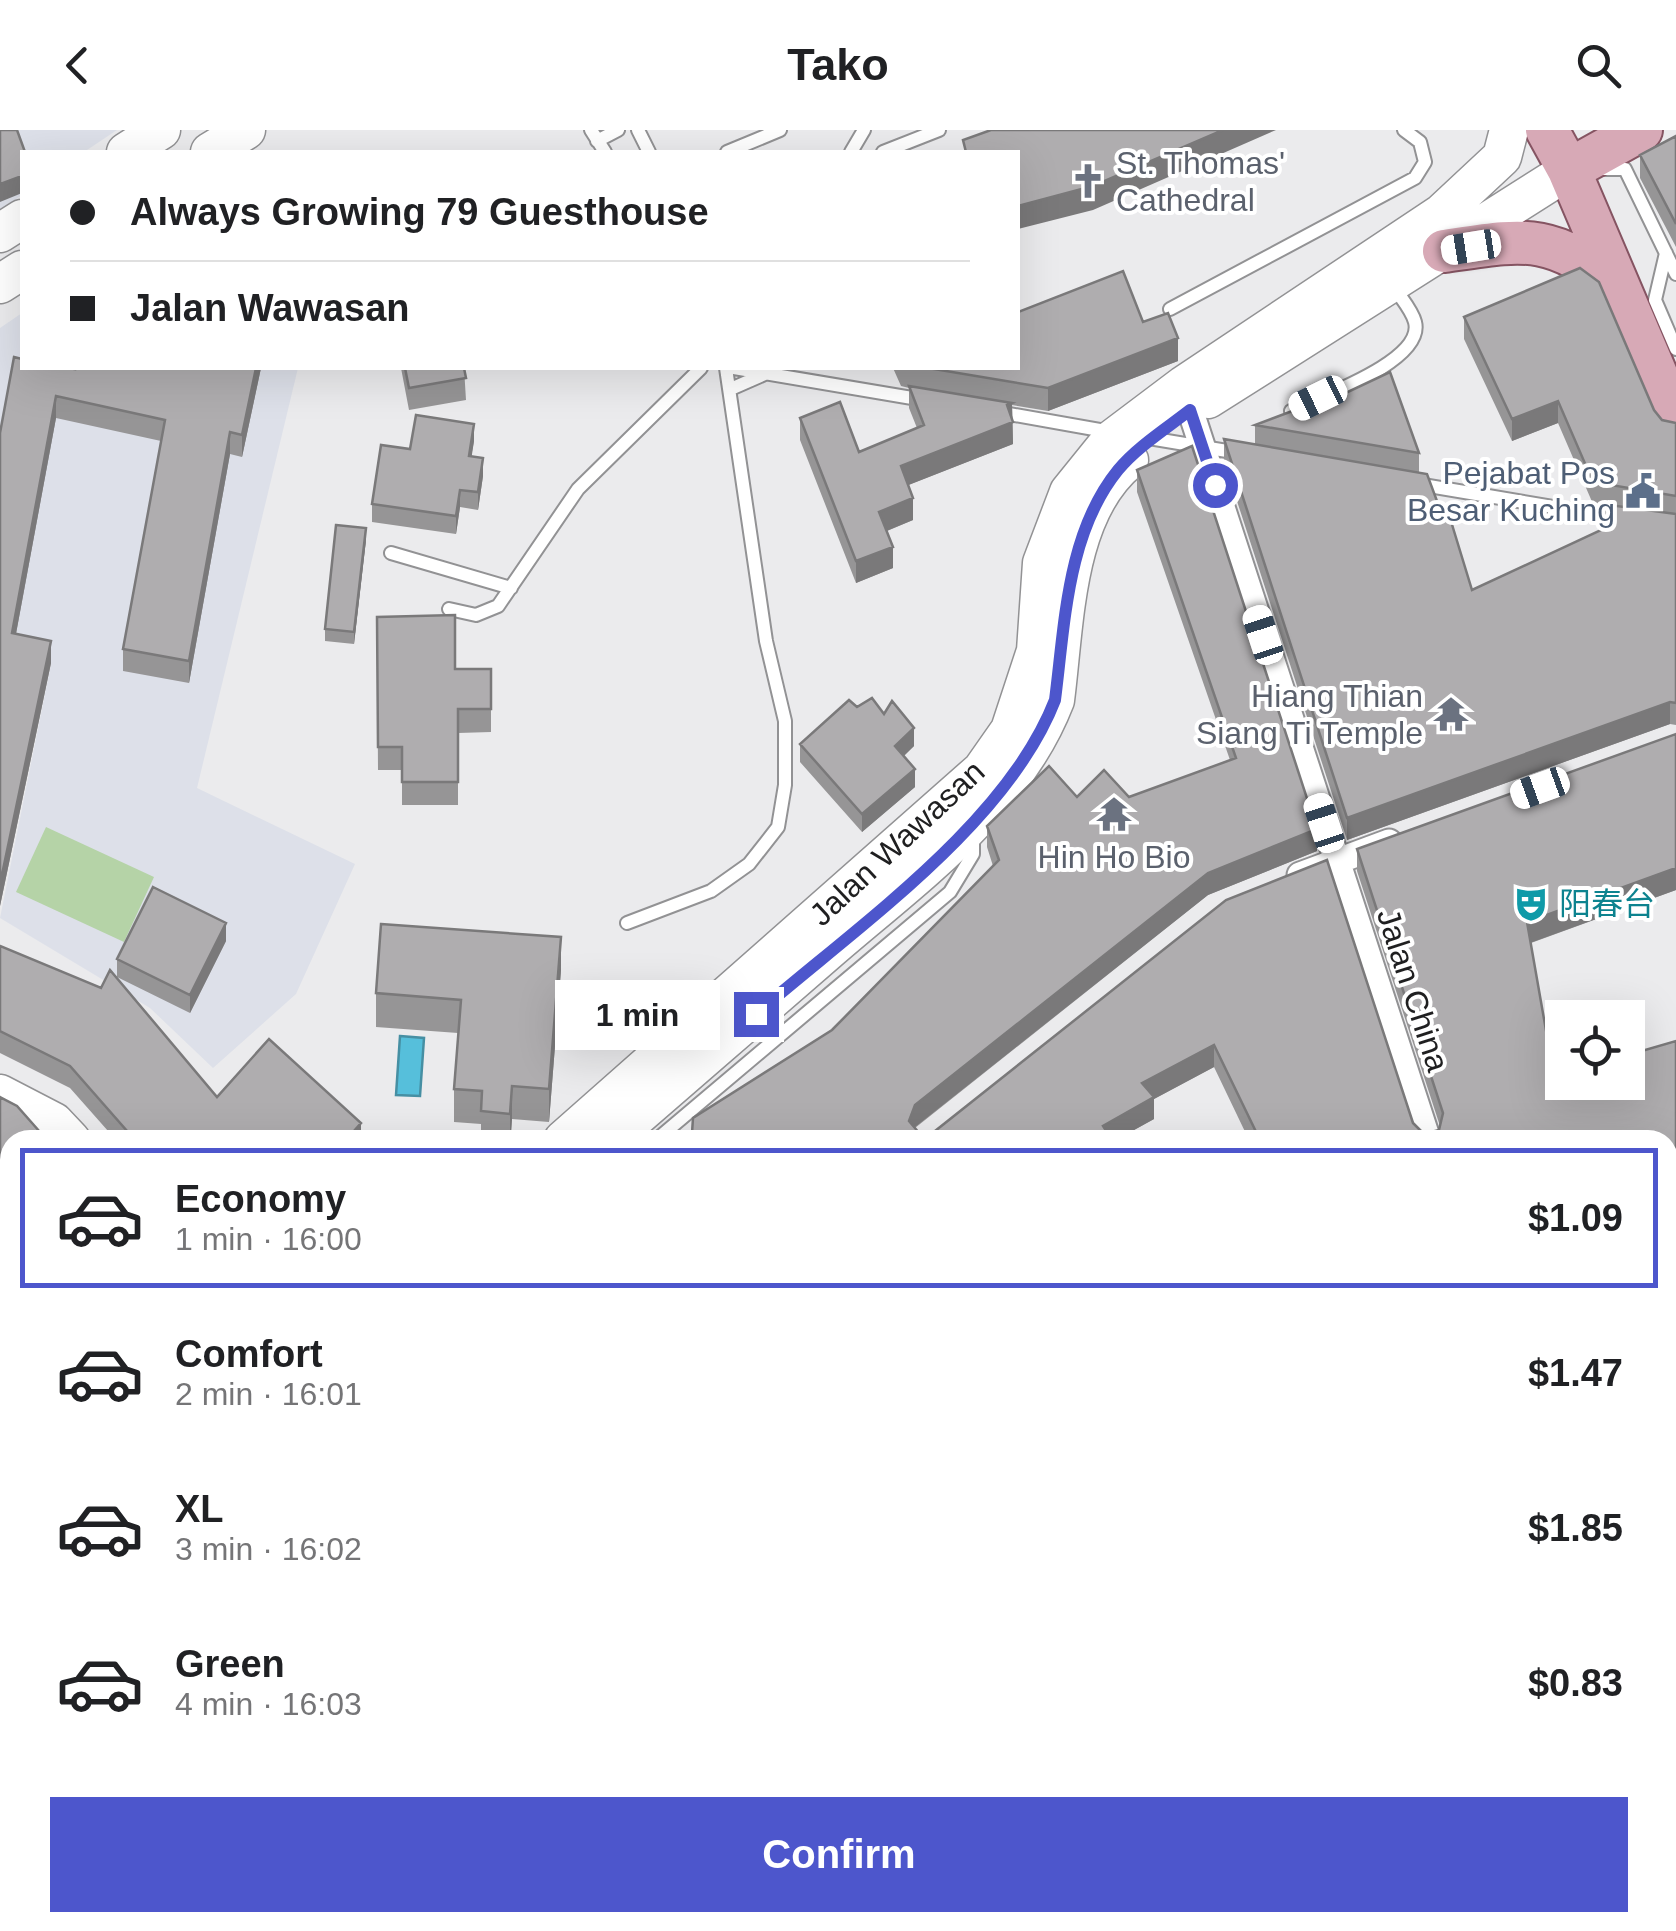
<!DOCTYPE html>
<meta charset="utf-8">
<style>
body{margin:0;font-family:Arial,"Noto Sans SC",sans-serif;background:#f2f2f2;color:#202124;height:100vh;display:flex;flex-direction:column;font-size:38px;white-space:nowrap}
*{box-sizing:border-box;margin:0}
p{font-size:32px;color:#757577}
.icon{flex:none;width:55px;height:55px;fill:none;stroke:currentColor;stroke-width:2;stroke-linecap:round;stroke-linejoin:round}
.map{position:relative;flex:1;overflow:hidden}
.sheet{position:absolute;left:0px;top:1000px;width:1678px;height:802px;display:flex;flex-direction:column;background:#fff;border-radius:30px 30px 0 0;box-shadow:0 10px 40px #0002}
.sheet>*{flex:none}
.guide{position:absolute;left:20px;top:20px;width:1000px;height:220px;border-radius:0px;box-shadow:0 10px 40px #0002;display:grid;align-content:center;height:220px;padding:0 50px;background:#fff}
.fabs{position:absolute;left:1545px;top:870px;display:grid;gap:20px}
.fabs a{display:grid;place-items:center;width:100px;height:100px;border-radius:0px;background:#fff;box-shadow:0 10px 40px #0002;font-size:50px}
.end{position:absolute;width:45px;height:45px;margin:-22px;border:12px solid #4d56cc;background:#fff;box-shadow:0 0 0 5px #fff}
.from{border-radius:50%}
.bubble{position:absolute;height:70px;border-radius:0px;background:#fff;box-shadow:0 10px 40px #0002;font-size:32px;font-weight:700;line-height:70px;text-align:center}
.car{position:absolute;width:30px;height:60px;margin:-30px -15px;border-radius:12px;box-shadow:0 0 8px 2px #0007;background:linear-gradient(#fff 24%,#345 0 40%,#fff 0 76%,#345 0 86%,#fff 0)}
.guide b{display:flex;align-items:center;gap:35px;height:95px;font-size:38px}
.guide b+b{border-top:2px solid #e0e0e0}
.guide i{width:25px;height:25px;background:#202124}
ul{padding:18px 0 0;list-style:none}
li{display:flex;align-items:center;gap:30px;height:140px;margin:0 20px 15px;padding:0 30px;border:5px solid transparent;border-radius:0px}
li div{flex:1}
li b{display:block;font-size:38px}
li em{font-style:normal;font-weight:700}
li.current{border-color:#4d56cc}
li>.icon{width:90px;height:90px;stroke-width:1.5}
.cta{display:flex;gap:20px;margin-top:auto;padding:20px 50px}
.cta a{flex:1;height:115px;border-radius:0px;background:#4d56cc;color:#fff;font-size:40px;font-weight:700;line-height:115px;text-align:center}
header{display:flex;justify-content:space-between;align-items:center;height:130px;padding:0 50px;background:#fff;font-size:45px;font-weight:700}
.map>svg:first-child{display:block}
.built{fill:#dde0e9}
.green{fill:#b5d3a7}
.water{fill:#56bfdb;stroke:#468fa3;stroke-width:2.5}
.lines{fill:none;stroke-linecap:round;stroke-linejoin:round}
.ferry{stroke:#164551;stroke-width:2.5;stroke-dasharray:12 10;stroke-linecap:butt}
.lane-casing{stroke:#929294;stroke-width:16}
.street-casing{stroke:#929294;stroke-width:29}
.secondary-casing{stroke:#929294;stroke-width:41}
.primary-casing{stroke:#855462;stroke-width:46}
.lane{stroke:#fff;stroke-width:12}
.street{stroke:#fff;stroke-width:25}
.secondary{stroke:#fff;stroke-width:38}
.primary{stroke:#d7a9b6;stroke-width:42}
.wall{fill:#969596}
.shaded-wall{fill:#7a797a}
.building{fill:#afadaf;stroke:#7a797a;stroke-width:2.5}
.route{stroke:#4d56cc;stroke-width:12}
.labels{text-anchor:middle;stroke-width:8;stroke-linejoin:round;paint-order:stroke}
.worship-label{font-size:32px;fill:#5b616d;stroke:#fff;text-anchor:start}
.service-label{font-size:32px;fill:#4e5e75;stroke:#fff;text-anchor:end}
.street-label{font-size:32px;fill:#1f1f20;stroke:#fff}
.culture-label{font-size:32px;fill:#0d838f;stroke:#fff;text-anchor:start}
</style>
<header><svg class="icon" aria-label="back" viewBox="0 0 24 24"><path d="M15 5l-7 7 7 7"/></svg>Tako<svg class="icon" aria-label="search" viewBox="0 0 24 24"><circle cx="10" cy="10" r="6"/><path d="M15 15l6 6"/></svg></header>
<div class="map">
<svg width="1676" height="1801" viewBox="0 0 1676 1801">
<rect width="100%" height="100%" fill="#ebebed"/>
<path class="built" d="M0,0H117L84,22H22V65L0,80Z
M22,183V238H298L197,658L355,734L296,864L213,938L150,878L0,788L51,534L0,523V198Z"/>
<path class="green" d="M46,697L154,747L124,812L16,762Z"/>
<path class="water" d="M400,906L424,908L420,966L396,965Z
M1676,1395V1801H521L544,1792H1668V1396Z"/>
<g class="lines">
<path class="ferry" d="M1668,1773L1676,1772
M1477,1801L1534,1792"/>
<defs>
<path id="lane" d="M591,0L605,22
M638,0L649,22
M597,11L618,0
M727,22L780,0
M851,22L864,0
M883,22L939,0
M1599,39H1625L1676,144
M1666,123L1655,170L1676,219
M1170,179L1415,48L1425,32L1420,12L1404,0
M734,238L924,270
M733,258L767,243
M1291,281C1320,267 1425,231 1415,192C1412,180 1400,167 1394,157
M998,282L1111,302
M1131,305L1239,323
M1417,354L1619,388
M391,423L511,458
M449,479L476,485L498,476L578,359L701,238
M627,793L711,761L749,734L778,697L785,655V591L766,511L726,238
M656,1010L950,762L973,724V705
M0,1444L10,1442"/>
<path id="street" d="M1190,279L1428,1010
M1300,745L1389,712"/>
<path id="secondary" d="M126,22L161,0
M210,22L246,0
M0,103L22,89
M0,154L22,140
M1208,269L1569,40
M0,964L54,992L71,1010
M563,1010L982,640L1010,600L1036,521L1042,433L1069,362L1111,310L1184,255L1442,83L1502,27L1509,0
M610,1010C683,947 755,884 828,821C912,748 1013,678 1055,570C1065,494 1064,383 1129,330
M1668,1174L1676,1171
M1668,1210L1676,1208
M0,1553L10,1563
M0,1724L10,1711"/>
<path id="primary" d="M1547,0L1569,40L1676,291
M1569,40L1641,0
M1444,121C1526,109 1550,102 1619,158"/>
</defs>
<use href="#lane" class="lane-casing"/>
<use href="#street" class="street-casing"/>
<use href="#secondary" class="secondary-casing"/>
<use href="#primary" class="primary-casing"/>
<use href="#lane" class="lane"/>
<use href="#street" class="street"/>
<use href="#secondary" class="secondary"/>
<use href="#primary" class="primary"/>
</g>
<path class="wall" d="M1676,6V117L1640,48V25Z
M1464,187L1654,280L1662,290L1676,293V595L1670,594L1347,710L1224,331V309L1255,315V295L1297,286L1419,323V342L1444,390L1472,460L1604,399L1602,375L1593,374L1558,293L1512,311L1464,209Z
M1143,192L1178,231L1048,281L1012,275L1013,314L908,355L913,390L887,401L893,438L856,453L800,310V288L859,322L917,298L909,278V258L901,256L893,238H1018Z
M75,238H261L242,327L230,324L189,553L123,541V519L161,311L56,288L16,504L51,533L0,776V303Z
M401,238H464L466,270L409,280Z
M474,311L471,327L483,346L478,380L460,377L456,404L372,392V374L410,319Z
M1192,316L1317,699V721L1208,765L915,998L920,1004L935,1001L1226,770L1327,730L1413,993L1424,1004L1439,1000L1440,996L1357,741V719L1676,604V760L1531,813L1554,946L1562,944V952H1628V925L1676,911V1146L1668,1148V1010H1249L1214,937L1154,969V989L1116,1010H680L692,1003L693,988L832,900L993,736L987,717V696L1049,636L1077,667L1104,640L1129,667L1230,630L1137,362V340Z
M366,410L354,514L325,511V499Z
M377,487L455,539H491V602L458,603V675H402V640H378Z
M884,584L914,616L904,626L915,657L862,702L800,632V614Z
M226,811L190,883L117,847V829Z
M0,816L217,967L361,1010H116L70,958L0,923Z
M561,840L549,992L512,989L511,1010H481V994L454,992V959L458,903L376,897V863Z
M0,967L10,1010V1418L0,1419Z"/>
<path class="shaded-wall" d="M1223,0H1276L1093,80L1018,99V76Z
M22,46V63L0,72V54Z
M1178,208V231L1048,281V258Z
M256,238H261L242,327V305Z
M56,266V288L12,525V503Z
M1558,271V293L1512,311V289Z
M1012,273L1013,314L901,358V336Z
M474,294V311L469,344V326Z
M230,302V324L189,553V531Z
M483,328V346L478,380V362Z
M460,360V377L456,404V386Z
M913,368V390L879,404V382Z
M366,398V410L354,514V502Z
M893,417V438L856,453V431Z
M51,511V533L0,776V754Z
M1670,572V594L1347,710V688Z
M914,598V616L895,634V616Z
M915,639V657L862,702V684Z
M1317,699V721L1208,765L915,997L909,991L915,975L1208,743Z
M1676,738V760L1527,814V792Z
M226,793V811L190,883V865Z
M561,807V840L549,992V959Z
M1214,915V937L1154,969V989L1116,1010H1103V996L1142,953Z
M512,956V989L510,1010V984Z
M361,993V1010H346Z
M1676,1124V1146L1668,1148V1127Z
M10,1318V1340L0,1344V1321Z"/>
<path class="building" d="M0,0H17L25,22H22V46L0,54Z
M991,0H1223L1093,56L1018,76V22H966L963,10Z
M1676,6V94L1640,25Z
M1580,138L1599,152L1654,280L1662,290L1676,293V366L1593,352L1558,271L1512,289L1464,187Z
M1123,141L1143,192L1168,183L1178,208L1048,258L928,238H1018V182Z
M14,227L22,229V238H67L75,239V238H256L242,305L230,302L189,531L123,519L165,290L56,266L12,503L51,511L0,754V303Z
M405,238H464L466,248L409,258Z
M1390,242L1419,323L1255,295L1295,280L1297,286Z
M909,256L1012,273L1007,275L1013,292L901,336L913,368L879,382L893,417L856,431L800,288L840,272L859,322L924,295Z
M416,285L474,294L469,326L483,328L478,362L460,360L456,386L372,374L381,315L410,319Z
M1224,309L1427,344L1444,390L1450,388L1472,460L1612,395L1602,374L1676,384V573L1670,572L1347,688Z
M1192,316L1317,699L1208,743L915,975L909,991L920,1004L935,1001L1226,770L1327,730L1413,993L1424,1004L1439,1000L1443,983L1357,719L1676,604V738L1527,792L1554,946L1562,944V952H1628V925L1676,911V1124L1668,1127V1010H1260L1214,915L1142,953L1154,967L1103,996L1112,1010H680L692,1003L693,988L832,900L999,730L987,696L1049,636L1077,667L1104,640L1129,667L1236,628L1137,340Z
M336,395L366,398L354,502L325,499Z
M455,485V539H491V579H458V652H402V617H378L377,487Z
M872,568L884,584L892,571L914,598L895,616L915,639L862,684L800,614L849,570L857,577Z
M153,757L226,793L190,865L117,829Z
M381,794L561,807L549,959L512,956L510,984L481,981L482,961L454,959L461,870L376,863Z
M0,816L101,858L110,840L217,967L269,909L361,993L346,1010H135L70,936L0,901Z
M0,967L17,976L40,1002L42,1010H10V1318L0,1321Z
M10,1334V1396H0V1339Z"/>
<g class="lines">
<path class="route" d="M756,884C855,798 1007,694 1055,570C1065,492 1067,403 1118,340C1137,317 1167,298 1190,280L1215,355"/>
</g>
<defs>
<symbol id="church-bare" viewBox="-9 -9 18 18"><path d="M-1.2-6h2.4v3.5h3.3v2.4h-3.3V6h-2.4V-.1h-3.3v-2.4h3.3Z" fill="#6b7280" stroke="#fff" stroke-width="2.5" paint-order="stroke"/></symbol>
<symbol id="civic-bare" viewBox="-9 -9 18 18"><path d="M-.6-6.5H3V-4.5H.6V-3L4-1V1h2V6H-6V1h2V-1L-.6-3ZM-1.2 2.5V6h2.4V2.5Z" fill="#5c6f8a" stroke="#fff" stroke-width="2.5" paint-order="stroke"/></symbol>
<symbol id="temple-bare" viewBox="-9 -9 18 18"><path d="M0-6L5-2H3V0L6.5 2.5H4V6H1.5V3h-3V6H-4V2.5H-6.5L-3 0V-2H-5Z" fill="#6b7280" stroke="#fff" stroke-width="2.5" paint-order="stroke"/></symbol>
<symbol id="theatre-bare" viewBox="-9 -9 18 18"><path d="M-5-5.5Q0-4 5-5.5V0Q5 5 0 6Q-5 5-5 0ZM-3.3-2.5H-1v1.5H-3.3ZM1-2.5H3.3v1.5H1ZM-2.8 1Q0 5.5 2.8 1Z" fill="#0f9aa8" stroke="#fff" stroke-width="2.5" paint-order="stroke"/></symbol>
</defs>
<g fill-rule="evenodd">
<use href="#church-bare" x="1063" y="26" width="50" height="50"/>
<use href="#civic-bare" x="1618" y="336" width="50" height="50"/>
<use href="#temple-bare" x="1426" y="559" width="50" height="50"/>
<use href="#temple-bare" x="1089" y="659" width="50" height="50"/>
<use href="#theatre-bare" x="1506" y="749" width="50" height="50"/>
</g>
<g class="labels">
<g class="worship-label">
<text x="1116" y="44">St. Thomas'<tspan x="1116" dy="37">Cathedral</tspan></text>
<text x="1423" y="577" text-anchor="end">Hiang Thian<tspan x="1423" dy="37">Siang Ti Temple</tspan></text>
<text x="1114" y="738" text-anchor="middle">Hin Ho Bio</text>
</g>
<g class="service-label">
<text x="1615" y="354">Pejabat Pos<tspan x="1615" dy="37">Besar Kuching</tspan></text>
</g>
<g class="street-label">
<text transform="translate(897 713) rotate(-43)" y="11">Jalan Wawasan</text>
<text transform="translate(1413 860) rotate(72)" y="11">Jalan China</text>
</g>
<g class="culture-label">
<text x="1559" y="785">阳春台</text>
</g>
</g>
</svg>
<div class="fabs">
<a><svg class="icon" aria-label="locate" viewBox="0 0 24 24"><circle cx="12" cy="12" r="6"/><path d="M12 2v4M12 18v4M2 12h4M18 12h4"/></svg></a>
</div>
<i class="end from" style="left:1215px;top:355px"></i>
<i class="end" style="left:756px;top:884px"></i>
<div class="bubble" style="left:555px;top:850px;width:165px">1 min</div>
<i class="car" style="left:1471px;top:117px;rotate:261deg"></i>
<i class="car" style="left:1318px;top:268px;rotate:244deg"></i>
<i class="car" style="left:1263px;top:505px;rotate:342deg"></i>
<i class="car" style="left:1540px;top:658px;rotate:250deg"></i>
<i class="car" style="left:1324px;top:693px;rotate:342deg"></i>
<div class="guide">
<b><i class="from"></i>Always Growing 79 Guesthouse</b>
<b><i></i>Jalan Wawasan</b>
</div>
<section class="sheet">
<ul>
<li class="current"><svg class="icon" aria-label="car" viewBox="0 0 24 24"><path d="M5 17H2v-5l4-1 3-4h7l3 4 3 1v5h-3M9 17h6M6 11h13"/><circle cx="7" cy="17" r="2"/><circle cx="17" cy="17" r="2"/></svg><div><b>Economy</b><p>1 min · 16:00</p></div><em>$1.09</em></li>
<li><svg class="icon" aria-label="car" viewBox="0 0 24 24"><path d="M5 17H2v-5l4-1 3-4h7l3 4 3 1v5h-3M9 17h6M6 11h13"/><circle cx="7" cy="17" r="2"/><circle cx="17" cy="17" r="2"/></svg><div><b>Comfort</b><p>2 min · 16:01</p></div><em>$1.47</em></li>
<li><svg class="icon" aria-label="car" viewBox="0 0 24 24"><path d="M5 17H2v-5l4-1 3-4h7l3 4 3 1v5h-3M9 17h6M6 11h13"/><circle cx="7" cy="17" r="2"/><circle cx="17" cy="17" r="2"/></svg><div><b>XL</b><p>3 min · 16:02</p></div><em>$1.85</em></li>
<li><svg class="icon" aria-label="car" viewBox="0 0 24 24"><path d="M5 17H2v-5l4-1 3-4h7l3 4 3 1v5h-3M9 17h6M6 11h13"/><circle cx="7" cy="17" r="2"/><circle cx="17" cy="17" r="2"/></svg><div><b>Green</b><p>4 min · 16:03</p></div><em>$0.83</em></li>
</ul>
<div class="cta"><a>Confirm</a></div>
</section>
</div>
